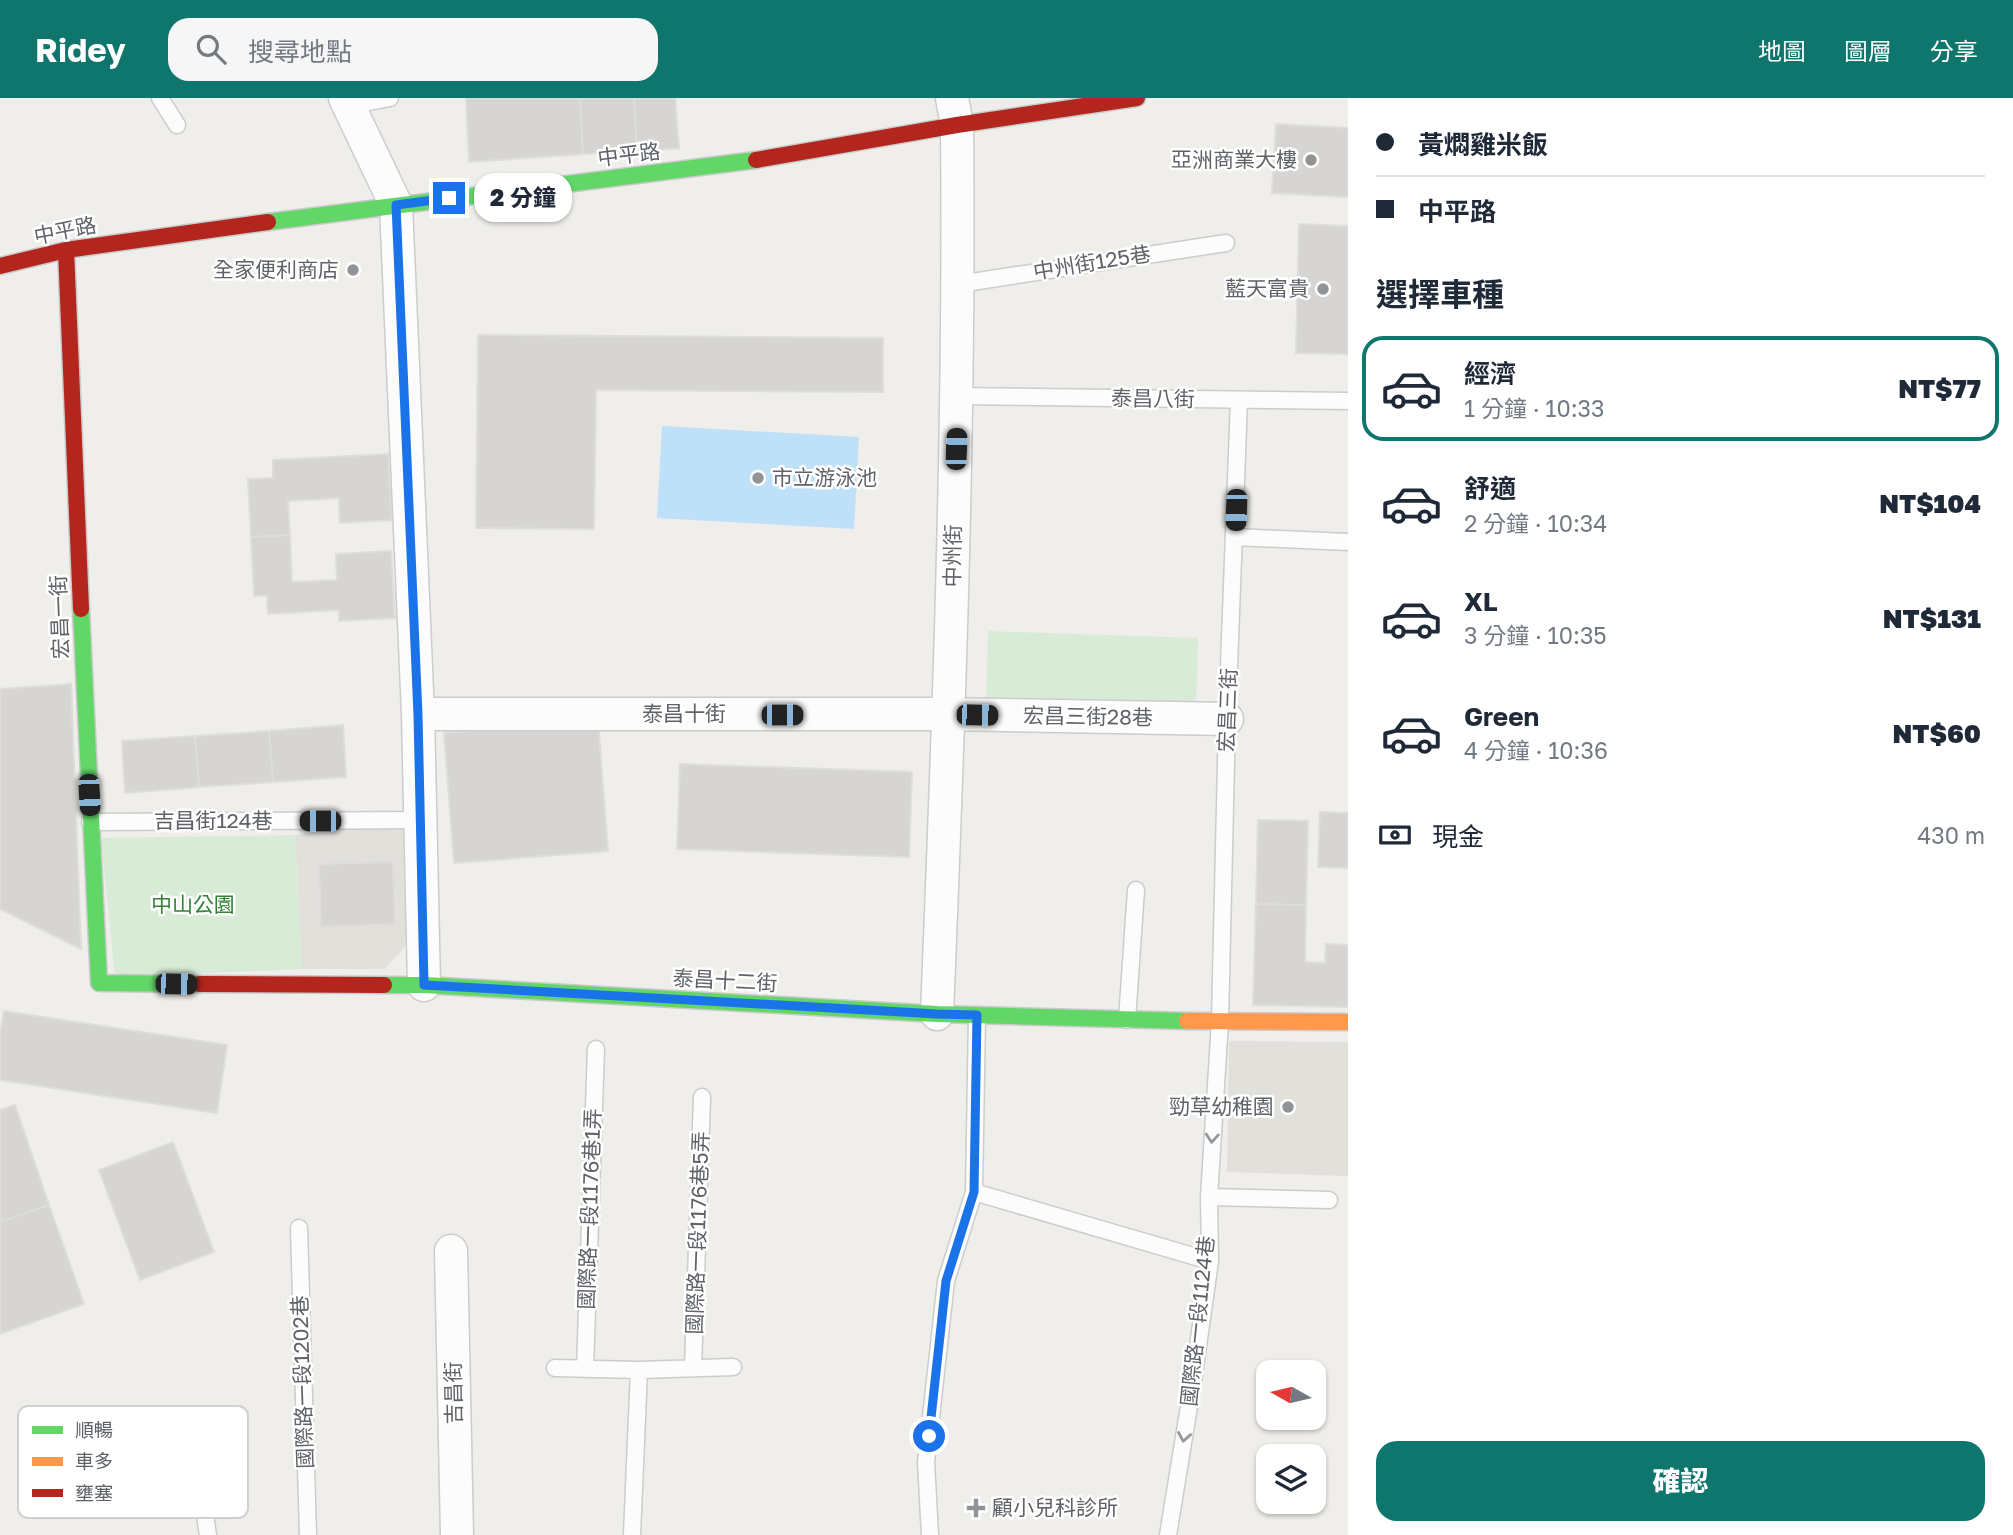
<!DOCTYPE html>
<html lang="zh-TW">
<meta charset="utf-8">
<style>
body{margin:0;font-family:"Golos Text","Noto Sans TC",sans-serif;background:#f6f6f7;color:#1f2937;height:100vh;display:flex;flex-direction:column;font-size:26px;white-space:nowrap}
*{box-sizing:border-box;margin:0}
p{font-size:23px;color:#747a83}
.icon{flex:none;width:38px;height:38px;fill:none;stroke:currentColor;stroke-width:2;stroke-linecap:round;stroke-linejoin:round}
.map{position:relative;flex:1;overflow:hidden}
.panel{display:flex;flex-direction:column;background:#fff;width:665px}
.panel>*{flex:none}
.top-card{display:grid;align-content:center;height:154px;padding:0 28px;background:#fff}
.needle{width:46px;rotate:278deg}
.buttons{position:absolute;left:1256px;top:1262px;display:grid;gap:14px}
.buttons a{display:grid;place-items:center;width:70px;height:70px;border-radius:14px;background:#fff;box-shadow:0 2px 5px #0004;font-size:35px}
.end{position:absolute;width:32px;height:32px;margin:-16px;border:9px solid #1a73e8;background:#fff;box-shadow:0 0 0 4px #fff}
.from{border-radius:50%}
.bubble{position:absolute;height:49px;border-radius:21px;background:#fff;box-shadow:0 2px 5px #0004;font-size:23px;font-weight:800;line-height:49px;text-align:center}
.car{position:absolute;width:21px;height:42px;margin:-21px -10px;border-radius:9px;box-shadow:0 0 5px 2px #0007;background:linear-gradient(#222 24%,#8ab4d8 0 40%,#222 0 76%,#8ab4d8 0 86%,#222 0)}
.top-card b{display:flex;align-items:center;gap:24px;height:66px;font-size:26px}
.top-card b+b{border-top:2px solid #e0e1e3}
.top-card i{width:18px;height:18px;background:#1f2937}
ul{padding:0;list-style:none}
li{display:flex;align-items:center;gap:21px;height:105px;margin:0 14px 10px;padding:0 14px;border:4px solid transparent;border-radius:21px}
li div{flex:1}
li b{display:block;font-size:26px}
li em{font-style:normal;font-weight:800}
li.active{border-color:#0f766e}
li>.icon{width:63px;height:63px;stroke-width:1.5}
h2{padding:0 28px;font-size:32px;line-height:84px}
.pay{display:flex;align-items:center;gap:18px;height:77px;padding:0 28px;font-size:26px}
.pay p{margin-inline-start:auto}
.button{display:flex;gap:14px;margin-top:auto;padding:14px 28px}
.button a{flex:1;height:80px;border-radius:21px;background:#0f766e;color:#fff;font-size:28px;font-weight:800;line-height:80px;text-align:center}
header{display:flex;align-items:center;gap:42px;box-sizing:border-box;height:98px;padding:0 35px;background:#0f766e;color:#fff}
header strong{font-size:33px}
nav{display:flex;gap:38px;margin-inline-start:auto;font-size:24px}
.search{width:490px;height:63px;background:#f6f6f7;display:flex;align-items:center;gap:18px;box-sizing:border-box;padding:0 24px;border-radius:21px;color:#747a83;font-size:26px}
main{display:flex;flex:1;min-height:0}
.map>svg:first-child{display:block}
.education{fill:#e2e0da}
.green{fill:#d8ebd6}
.water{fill:#bfe0f9}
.building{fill:#d6d5d3;stroke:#deddd9;stroke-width:2}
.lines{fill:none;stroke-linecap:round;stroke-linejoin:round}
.lane-casing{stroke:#cbcccc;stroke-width:19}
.street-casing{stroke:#cbcccc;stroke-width:35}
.fast-casing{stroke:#cacacb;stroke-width:19}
.slow-casing{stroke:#cacacb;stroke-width:19}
.jam-casing{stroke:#cacacb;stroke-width:19}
.lane{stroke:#fdfcfc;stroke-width:16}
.street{stroke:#fdfcfc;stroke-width:32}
.fast{stroke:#63d668;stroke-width:16}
.slow{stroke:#ff974d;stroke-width:16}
.jam{stroke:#b3261e;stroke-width:16}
.oneway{stroke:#96999c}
.route{stroke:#1a73e8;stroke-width:9}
.poi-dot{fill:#919496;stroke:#fff;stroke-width:2.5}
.labels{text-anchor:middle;stroke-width:5;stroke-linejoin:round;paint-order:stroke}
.street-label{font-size:21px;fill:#5f6368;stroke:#fff}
.poi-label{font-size:21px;fill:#5f6368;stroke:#fff;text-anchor:end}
.park-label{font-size:21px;fill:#348238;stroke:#fff}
.key{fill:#fff;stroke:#cfd0d2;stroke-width:2}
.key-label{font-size:19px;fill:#5f6368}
</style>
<header>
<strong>Ridey</strong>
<div class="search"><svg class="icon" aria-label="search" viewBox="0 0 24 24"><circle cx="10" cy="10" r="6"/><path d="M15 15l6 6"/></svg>搜尋地點</div>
<nav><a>地圖</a><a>圖層</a><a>分享</a></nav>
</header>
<main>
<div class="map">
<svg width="1348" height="1437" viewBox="0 0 1348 1437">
<rect width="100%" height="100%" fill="#efeeea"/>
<path class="education" d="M420,722L410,843L385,871H302L295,737Z
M1229,943L1348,944V1078L1227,1074Z"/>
<path class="green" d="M988,533L1198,540L1196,616L986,610Z
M295,737L302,871L115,879L101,740Z"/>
<path class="water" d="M662,328L859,339L854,431L657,420Z"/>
<path class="building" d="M466,0H580L583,56L469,64Z
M580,0H634L637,53L583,56Z
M634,0H675L679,50L637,53Z
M1276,26L1348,30V99L1272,95Z
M1299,126L1348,128V256L1296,255Z
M478,237L883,240V294L596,292L594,431L476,430Z
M388,356L392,422L340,425L339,400L288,403L290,437L251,439L248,381L273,380V362Z
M290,437L292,484L337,482L336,456L391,453L395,520L339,523V512L268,516L267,497L254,498L251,439Z
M71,586L81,851L0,811V591Z
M598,623L608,753L454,765L444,635Z
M343,627L346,679L273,684L269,633Z
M269,633L273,684L199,689L195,638Z
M195,638L199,689L125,695L122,643Z
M680,666L912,674L909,759L677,751Z
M1320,714L1348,715V770L1318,769Z
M1258,722L1308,723L1306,807L1256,806Z
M393,764L395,826L321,829L319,766Z
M1256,806L1306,807L1305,864L1325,865L1326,846L1348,847V909L1253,907Z
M4,913L227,947L217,1015L0,982V936Z
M15,1007L49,1107L0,1124V1012Z
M173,1044L214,1154L140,1182L99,1072Z
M49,1107L84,1206L0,1236V1124Z"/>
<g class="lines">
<defs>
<path id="lane" d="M160,0L177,27
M348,8L390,0
M959,186L1226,145
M957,298L1348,303
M1234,439L1348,444
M90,724L420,722
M1127,922L1136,792
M974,1094L1210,1163
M1209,1099L1329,1102
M299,1130L308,1437
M555,1270L639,1272L733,1269
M693,1270L702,999
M585,1271L596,951
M198,1372L208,1437
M632,1437L639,1272
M930,1437L926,1364L946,1183L974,1094L977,917
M1168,1437L1193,1284L1210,1163L1209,1099L1220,923L1227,621L1239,302"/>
<path id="street" d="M345,0L396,107L418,616L424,887
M418,616H950L1227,621
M937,916C949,620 960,323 957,27L952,0
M451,1153L457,1437"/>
<path id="fast" d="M268,124L756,62
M81,511L99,885L200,886
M384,887H424L937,916L1187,923"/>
<path id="slow" d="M1187,923L1348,924"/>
<path id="jam" d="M756,62L957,27L1137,0
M66,152L81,511
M0,168L66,152L268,124
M200,886L384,887"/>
</defs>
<use href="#lane" class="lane-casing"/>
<use href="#street" class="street-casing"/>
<use href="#fast" class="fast-casing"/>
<use href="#slow" class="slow-casing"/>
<use href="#jam" class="jam-casing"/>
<use href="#lane" class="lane"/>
<use href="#street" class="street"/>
<use href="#fast" class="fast"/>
<use href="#slow" class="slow"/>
<use href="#jam" class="jam"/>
</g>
<defs><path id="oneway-chevron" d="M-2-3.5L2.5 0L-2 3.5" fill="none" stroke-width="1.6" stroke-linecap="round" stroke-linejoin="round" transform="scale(1.75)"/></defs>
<g class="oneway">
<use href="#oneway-chevron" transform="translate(1212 1040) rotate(94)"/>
<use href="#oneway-chevron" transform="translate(1184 1339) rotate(100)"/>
</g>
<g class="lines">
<path class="route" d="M449,100L396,107L418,617L424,887L937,916L977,917L974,1094L946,1183L929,1338"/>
</g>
<g class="poi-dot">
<circle cx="1311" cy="62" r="7"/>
<circle cx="353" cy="172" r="7"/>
<circle cx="1323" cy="191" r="7"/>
<circle cx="758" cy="380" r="7"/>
<circle cx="1288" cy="1009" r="7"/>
<path d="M972.5 1399.5h7v7h7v7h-7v7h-7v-7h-7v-7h7z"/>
</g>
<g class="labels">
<g class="street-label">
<text transform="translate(629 57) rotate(-7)" y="7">中平路</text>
<text transform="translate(65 133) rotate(-11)" y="7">中平路</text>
<text transform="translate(1092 165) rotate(-9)" y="7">中州街125巷</text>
<text transform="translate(1153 301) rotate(1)" y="7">泰昌八街</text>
<text transform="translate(953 458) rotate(-89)" y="7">中州街</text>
<text transform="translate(60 519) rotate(-92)" y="7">宏昌一街</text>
<text transform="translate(1228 612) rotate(-88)" y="7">宏昌三街</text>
<text x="684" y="623">泰昌十街</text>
<text transform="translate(1088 619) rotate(1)" y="7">宏昌三街28巷</text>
<text x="213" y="730">吉昌街124巷</text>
<text transform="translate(725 883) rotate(3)" y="7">泰昌十二街</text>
<text transform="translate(590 1111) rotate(-88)" y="7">國際路一段1176巷1弄</text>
<text transform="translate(698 1135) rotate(-88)" y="7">國際路一段1176巷5弄</text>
<text transform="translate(1198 1223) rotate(-84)" y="7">國際路一段1124巷</text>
<text transform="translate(303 1284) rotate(-92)" y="7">國際路一段1202巷</text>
<text transform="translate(454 1295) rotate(-91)" y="7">吉昌街</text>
</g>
<g class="poi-label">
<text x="1297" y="69">亞洲商業大樓</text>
<text x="339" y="179">全家便利商店</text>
<text x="1309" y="198">藍天富貴</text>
<text x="772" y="387" text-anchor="start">市立游泳池</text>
<text x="1274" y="1016">勁草幼稚園</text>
<text x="992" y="1417" text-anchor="start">顧小兒科診所</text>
</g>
<g class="park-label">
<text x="193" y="814">中山公園</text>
</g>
</g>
<rect x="18" y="1308" width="230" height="112" rx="10" class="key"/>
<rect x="32" y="1328" width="31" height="8" fill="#63d668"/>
<rect x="32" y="1359" width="31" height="9" fill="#ff974d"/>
<rect x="32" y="1391" width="31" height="8" fill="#b3261e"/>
<g class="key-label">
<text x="75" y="1339">順暢</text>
<text x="75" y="1370">車多</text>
<text x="75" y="1402">壅塞</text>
</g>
</svg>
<div class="buttons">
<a><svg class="needle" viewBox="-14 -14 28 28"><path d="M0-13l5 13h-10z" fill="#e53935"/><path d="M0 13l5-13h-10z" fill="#747a83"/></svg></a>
<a><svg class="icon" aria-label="layers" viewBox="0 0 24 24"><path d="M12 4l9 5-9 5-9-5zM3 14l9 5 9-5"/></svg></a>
</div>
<i class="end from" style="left:929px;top:1338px"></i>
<i class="end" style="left:449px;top:100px"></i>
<div class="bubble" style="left:474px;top:75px;width:98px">2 分鐘</div>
<i class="car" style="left:956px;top:351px;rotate:2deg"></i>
<i class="car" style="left:1236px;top:412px;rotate:182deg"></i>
<i class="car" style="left:782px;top:617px;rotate:90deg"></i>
<i class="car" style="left:977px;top:617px;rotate:91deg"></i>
<i class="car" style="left:89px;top:697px;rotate:177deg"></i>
<i class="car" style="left:320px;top:723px;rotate:270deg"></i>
<i class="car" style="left:176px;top:886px;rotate:91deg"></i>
</div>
<section class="panel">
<div class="top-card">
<b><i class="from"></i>黃燜雞米飯</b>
<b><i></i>中平路</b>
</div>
<h2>選擇車種</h2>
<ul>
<li class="active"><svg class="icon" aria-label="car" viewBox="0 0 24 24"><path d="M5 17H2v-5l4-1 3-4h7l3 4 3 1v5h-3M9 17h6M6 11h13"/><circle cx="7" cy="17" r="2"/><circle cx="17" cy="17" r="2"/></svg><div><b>經濟</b><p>1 分鐘 · 10:33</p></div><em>NT$77</em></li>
<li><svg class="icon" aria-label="car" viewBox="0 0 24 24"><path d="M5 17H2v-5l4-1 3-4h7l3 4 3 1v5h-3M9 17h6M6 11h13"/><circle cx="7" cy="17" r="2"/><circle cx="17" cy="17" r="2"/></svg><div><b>舒適</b><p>2 分鐘 · 10:34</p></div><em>NT$104</em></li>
<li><svg class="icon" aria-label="car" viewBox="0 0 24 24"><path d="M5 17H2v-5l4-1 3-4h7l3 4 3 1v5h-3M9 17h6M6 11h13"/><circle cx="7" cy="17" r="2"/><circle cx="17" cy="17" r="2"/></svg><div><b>XL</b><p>3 分鐘 · 10:35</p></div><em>NT$131</em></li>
<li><svg class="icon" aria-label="car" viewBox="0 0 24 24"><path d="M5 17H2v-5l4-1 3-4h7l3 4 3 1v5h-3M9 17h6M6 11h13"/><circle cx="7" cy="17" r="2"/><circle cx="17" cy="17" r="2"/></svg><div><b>Green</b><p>4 分鐘 · 10:36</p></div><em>NT$60</em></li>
</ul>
<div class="pay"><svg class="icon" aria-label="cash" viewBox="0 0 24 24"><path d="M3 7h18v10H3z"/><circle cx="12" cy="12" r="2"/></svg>現金<p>430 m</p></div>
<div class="button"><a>確認</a></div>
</section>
</main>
